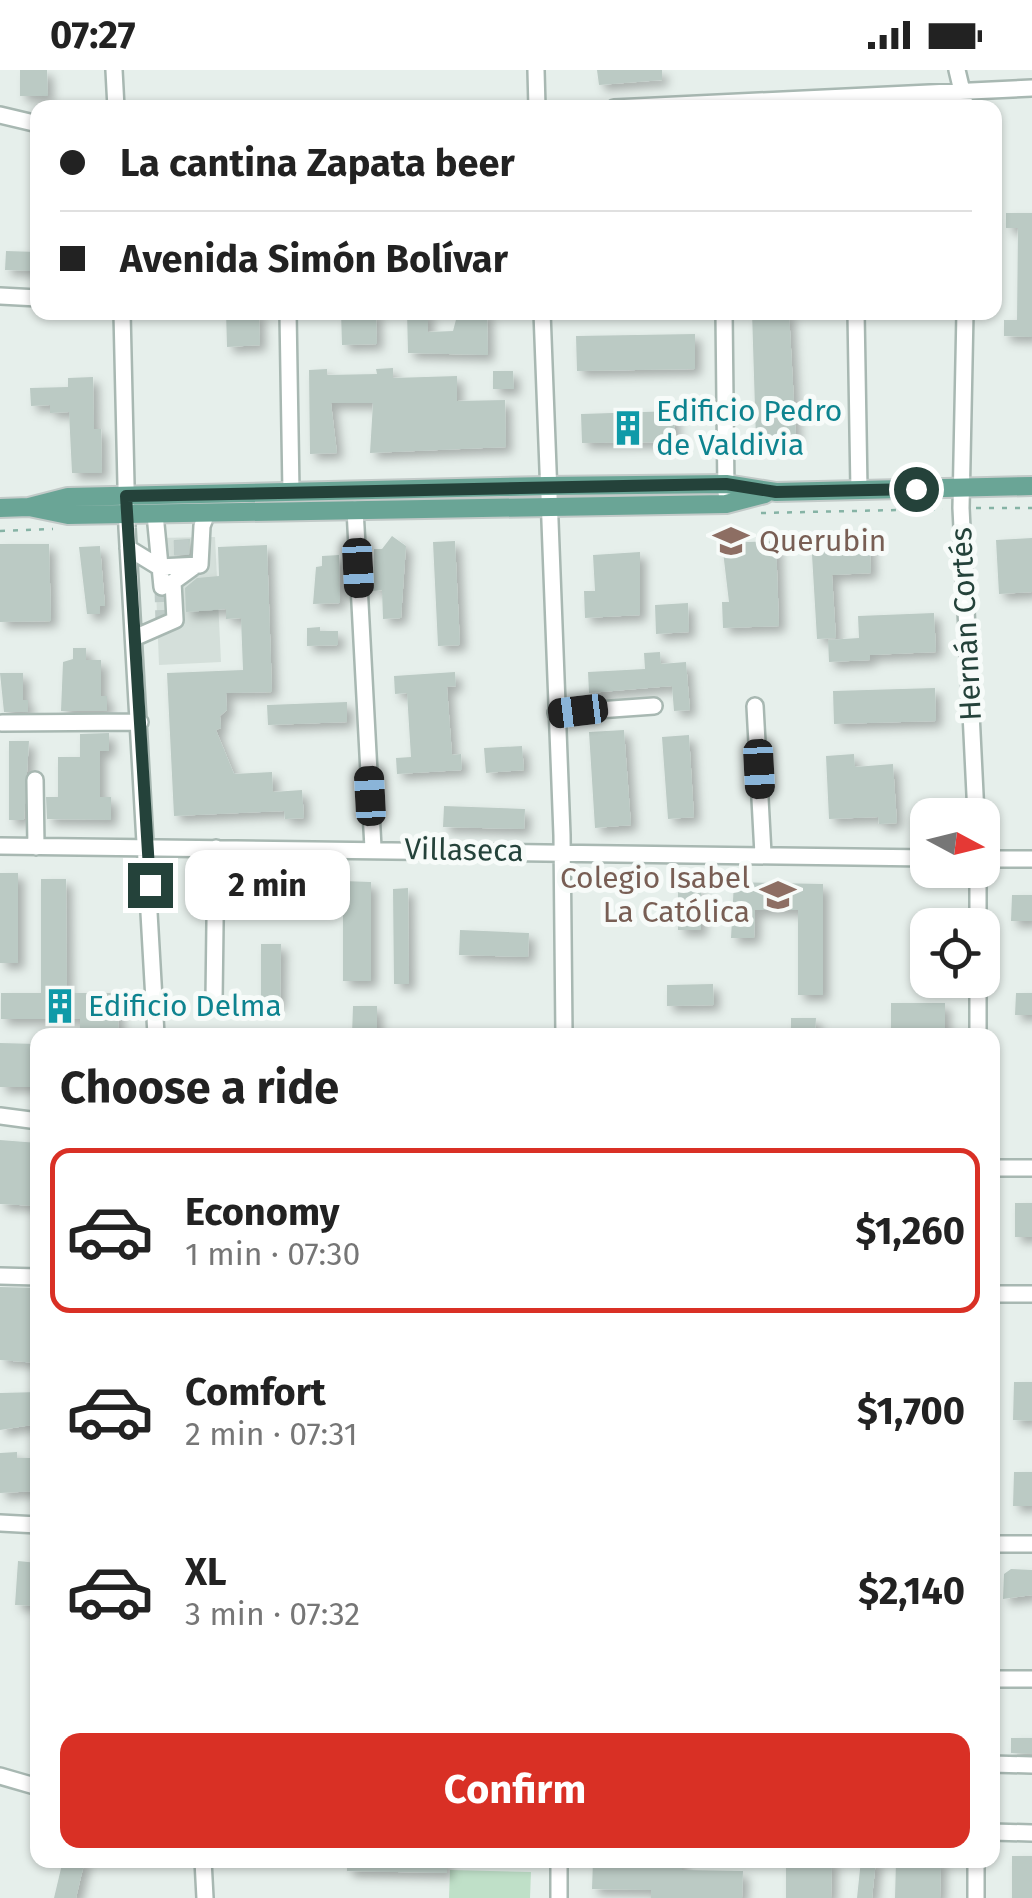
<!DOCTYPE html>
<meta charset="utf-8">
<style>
body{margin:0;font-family:"Fira Sans",sans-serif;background:#f2f2f2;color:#222;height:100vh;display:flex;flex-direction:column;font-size:38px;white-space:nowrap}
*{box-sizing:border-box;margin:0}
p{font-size:32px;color:#767676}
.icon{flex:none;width:55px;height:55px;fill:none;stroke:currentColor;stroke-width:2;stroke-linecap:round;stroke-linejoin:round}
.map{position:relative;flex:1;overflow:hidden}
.side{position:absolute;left:30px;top:958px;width:970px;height:840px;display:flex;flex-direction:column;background:#fff;border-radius:20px;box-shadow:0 2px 8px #0004}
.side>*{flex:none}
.hud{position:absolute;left:30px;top:30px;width:972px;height:220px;border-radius:20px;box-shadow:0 2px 8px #0004;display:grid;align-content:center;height:220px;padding:0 30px;background:#fff}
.needle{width:65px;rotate:97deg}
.buttons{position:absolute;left:910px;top:728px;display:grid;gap:20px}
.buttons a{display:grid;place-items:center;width:90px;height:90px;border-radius:20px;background:#fff;box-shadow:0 2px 8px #0004;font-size:50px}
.end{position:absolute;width:45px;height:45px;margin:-22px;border:12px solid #24423a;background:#fff;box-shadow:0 0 0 5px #fff}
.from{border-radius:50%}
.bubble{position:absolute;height:70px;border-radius:20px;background:#fff;box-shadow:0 2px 8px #0004;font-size:32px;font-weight:700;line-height:70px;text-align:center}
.car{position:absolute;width:30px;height:60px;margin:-30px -15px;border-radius:12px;box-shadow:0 0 8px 2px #0007;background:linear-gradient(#222 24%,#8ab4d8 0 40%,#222 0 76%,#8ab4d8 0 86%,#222 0)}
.hud b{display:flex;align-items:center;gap:35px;height:95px;font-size:38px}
.hud b+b{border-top:2px solid #e0e0e0}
.hud i{width:25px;height:25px;background:#222}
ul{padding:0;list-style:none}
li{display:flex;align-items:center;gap:30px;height:165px;margin:0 20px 15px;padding:0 10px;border:5px solid transparent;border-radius:20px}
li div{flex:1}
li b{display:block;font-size:38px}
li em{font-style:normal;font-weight:700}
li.on{border-color:#d93025}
li>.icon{width:90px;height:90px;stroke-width:1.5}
h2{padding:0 30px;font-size:45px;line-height:120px}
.cta{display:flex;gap:20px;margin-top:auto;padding:20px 30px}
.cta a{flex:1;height:115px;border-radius:20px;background:#d93025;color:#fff;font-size:40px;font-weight:700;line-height:115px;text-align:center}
.status{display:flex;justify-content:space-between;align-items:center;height:70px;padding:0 50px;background:#fff;direction:ltr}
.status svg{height:28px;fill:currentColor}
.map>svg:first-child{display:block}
.built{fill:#d4dfda}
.green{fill:#bfe0c8}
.building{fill:#bbcac4;filter:url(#shadow)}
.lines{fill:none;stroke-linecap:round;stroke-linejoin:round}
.minor-tunnel{stroke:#bfccc8;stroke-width:15;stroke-dasharray:15 8;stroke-linecap:butt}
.minor-casing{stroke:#a8b8b2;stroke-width:20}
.major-casing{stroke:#c2cac8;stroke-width:22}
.path{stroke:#86b3a5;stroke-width:2.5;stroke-dasharray:5 8;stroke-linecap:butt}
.minor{stroke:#fff;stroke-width:15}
.major{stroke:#6aa596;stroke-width:18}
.route{stroke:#24423a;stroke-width:12}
.labels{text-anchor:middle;stroke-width:10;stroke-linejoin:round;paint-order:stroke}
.culture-label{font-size:30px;fill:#0d838f;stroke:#f7fbf9;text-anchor:start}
.education-label{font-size:30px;fill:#785e54;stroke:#f7fbf9;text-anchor:start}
.street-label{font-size:30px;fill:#24423a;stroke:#f7fbf9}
</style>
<div class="status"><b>07:27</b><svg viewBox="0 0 49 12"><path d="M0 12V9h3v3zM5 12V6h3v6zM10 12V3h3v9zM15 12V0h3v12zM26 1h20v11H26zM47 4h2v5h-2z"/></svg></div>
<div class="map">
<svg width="1032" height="1828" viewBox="0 0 1032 1828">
<defs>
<filter id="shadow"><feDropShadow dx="6" dy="6" stdDeviation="5" flood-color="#0004"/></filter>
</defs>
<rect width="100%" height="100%" fill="#e6efeb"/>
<path class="built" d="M215,467L221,592L159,595L154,468Z"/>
<path class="green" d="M450,1800L531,1802L530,1828H449Z"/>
<path class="building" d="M20,0H47L48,26H20Z
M597,0H662V10L599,15Z
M1006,143H1032V267L1004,266V250H1017L1018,158H1006Z
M6,181L38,182V201L5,200Z
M226,242H259L260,275L227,277Z
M341,242H376L377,274L342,275Z
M407,242H428V262L453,261L458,242H487L488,285L408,283Z
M752,242H789L796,369L756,371Z
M695,264V299L577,301L576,266Z
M393,298V308L457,306V331L505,330L506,377L370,383L373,333H331L337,383L310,384L309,300L327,299V305L377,304L376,299Z
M493,301H513L514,319H493Z
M93,307L94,359H101L102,403H72L69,342L50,343V335L31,336L30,318L68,317V308Z
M674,341L675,372L582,373L581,344Z
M869,461L871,503L832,505L836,568L817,569L811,468Z
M392,466L406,476L401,548L383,549L382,520L373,521L374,479H382Z
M1032,468V522L999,524L996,470Z
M190,469L189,484L174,485V470Z
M455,471L460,575L438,576L433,472Z
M776,471L779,556L723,558L722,532H729L722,473Z
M0,474H49L51,551L0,552Z
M267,475L272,622L226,623L227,640L220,646L221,658L216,660L234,704L272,702L273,722L302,720L304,748L285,749L284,741L174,746L167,603L243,600L241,548L226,549V539L186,542L185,518L197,508L219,506L218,477Z
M100,476L105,536H100V544H87L79,477Z
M640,482V545L585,548L584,521H595L593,485Z
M339,485L340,533L313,534L316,497L322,496V486Z
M688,533L689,562L656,564L655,535Z
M934,543L936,582L870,585V590L829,592L828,570L859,568L858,546Z
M320,557V561H338V575L307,576V558Z
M73,578H86V590H101V626H107V641H61L63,592L73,589Z
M660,582L661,594L686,592L690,640L674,641L672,616L589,623L588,602L645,599L644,583Z
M455,602L456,616L447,617L452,685L461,684L462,700L397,704L396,688L411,687L407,623L395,624L394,606Z
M0,603H23V630H28V642H4Z
M935,618L936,651L834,654L833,621Z
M347,632V652L268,655L267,635Z
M624,660L631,755L595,758L589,662Z
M109,663V681H100V727H111V750L47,749L46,727H58V687H80V664Z
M689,665L694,747L668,749L662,667Z
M9,671H29L24,750H9Z
M522,676L524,700L486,703L484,678Z
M854,684L855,697L893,694L897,753L879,754L878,747L829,749L826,686Z
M444,736L525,739L524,759L443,757Z
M0,803H18V893H0Z
M41,809H66L67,923H119L118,965H80V949H1V923H41Z
M343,811L371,812V911H343Z
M734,812L823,814V925H798V840H755L754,868H731Z
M408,818L409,914H394L393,819Z
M678,818H701V860H678Z
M1012,825H1032V851H1011Z
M460,860L529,863L528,887L459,885Z
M261,874H281L280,934H261Z
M713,914L714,935L667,936V915Z
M1016,923H1032V945H1015Z
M891,933H945V965H891Z
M353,936H377V965H352Z
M791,948H816L815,965H791Z
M0,973L38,974V1017H0Z
M0,1070L38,1073V1136L0,1134Z
M1015,1133H1032V1167H1015Z
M0,1217L38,1218V1293L0,1290Z
M1014,1312H1032V1351L1013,1350Z
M38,1322V1354L0,1360V1323Z
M17,1382V1388H38V1421L0,1423V1383Z
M1014,1402H1032V1436H1013Z
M18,1491L38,1493V1536L15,1535Z
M1011,1499L1032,1500V1525L1003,1529L1004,1504Z
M1011,1668H1032V1684L1011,1683Z
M1012,1786H1032V1828H1012Z
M63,1790H85L76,1828H54Z
M347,1790H447V1803L347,1801Z
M593,1790H682V1800L743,1801L742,1828H651V1820L592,1819Z
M786,1790H832L831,1828H786Z
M861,1790H876L872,1828H857Z
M896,1790H941L940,1828H895Z"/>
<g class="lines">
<path class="minor-tunnel" d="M174,478L194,477
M162,517L163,555"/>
<defs>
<path id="minor" d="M114,0L116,38
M536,0L537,38
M957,0L966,38
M614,38L1032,18
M0,45L38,54
M0,226L38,228
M122,242L127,458L156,965
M288,242L291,422
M542,242L562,765L564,965
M724,242L726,423
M856,242L859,420
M965,242L961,438L976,745
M355,439L373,778
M155,444L162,517
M128,478L159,497L200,495L202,456L207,443
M134,568L175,550L173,512L195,496
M755,636L763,784
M556,643L654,636
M2,653L140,652
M35,710L36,777
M0,776L928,788
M982,789H1032
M978,800V855
M978,910V965
M214,930L216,778
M0,1046L38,1051
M992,1098H1032
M0,1206L38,1207
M992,1224H1032
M0,1453L38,1455
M992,1474H1032
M992,1609H1032
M992,1694L1032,1695
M0,1706L38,1717
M992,1762L1032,1763
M203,1790L205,1828
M976,1790V1828
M559,1828V1790"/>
<path id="major" d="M29,437L68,445L726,434L765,424
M0,438L29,437L68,427L546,416L726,414L776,422L1032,416"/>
</defs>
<use href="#minor" class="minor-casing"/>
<use href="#major" class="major-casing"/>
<path class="path" d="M976,438H1032
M761,443L943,439
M0,461L53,459"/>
<use href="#minor" class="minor"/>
<use href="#major" class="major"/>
</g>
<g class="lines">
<path class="route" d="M150,815L126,426L726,414L776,422L916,419"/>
</g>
<defs>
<symbol id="building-bare" viewBox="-9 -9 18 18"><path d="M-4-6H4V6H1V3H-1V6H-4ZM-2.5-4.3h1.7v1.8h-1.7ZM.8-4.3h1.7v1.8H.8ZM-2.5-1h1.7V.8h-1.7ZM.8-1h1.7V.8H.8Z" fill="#0f9aa8" stroke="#f7fbf9" stroke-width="2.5" paint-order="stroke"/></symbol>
<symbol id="school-bare" viewBox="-9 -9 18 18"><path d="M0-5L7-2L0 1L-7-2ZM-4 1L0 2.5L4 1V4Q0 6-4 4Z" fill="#8d6e63" stroke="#f7fbf9" stroke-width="2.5" paint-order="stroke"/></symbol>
</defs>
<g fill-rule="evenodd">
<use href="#building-bare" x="603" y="333" width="50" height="50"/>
<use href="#school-bare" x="706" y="446" width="50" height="50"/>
<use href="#school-bare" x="753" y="800" width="50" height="50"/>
<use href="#building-bare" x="35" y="911" width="50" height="50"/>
</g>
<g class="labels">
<g class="culture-label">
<text x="656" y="351">Edificio Pedro<tspan x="656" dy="34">de Valdivia</tspan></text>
<text x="88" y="946">Edificio Delma</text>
</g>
<g class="education-label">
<text x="759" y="481">Querubin</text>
<text x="750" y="818" text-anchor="end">Colegio Isabel<tspan x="750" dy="34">La Católica</tspan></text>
</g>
<g class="street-label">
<text transform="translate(966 554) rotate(-93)" y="10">Hernán Cortés</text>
<text transform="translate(464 780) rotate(1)" y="10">Villaseca</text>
</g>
</g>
</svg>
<div class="buttons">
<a><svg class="needle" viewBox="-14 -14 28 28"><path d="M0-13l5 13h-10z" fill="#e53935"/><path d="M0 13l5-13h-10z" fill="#767676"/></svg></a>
<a><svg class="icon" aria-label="locate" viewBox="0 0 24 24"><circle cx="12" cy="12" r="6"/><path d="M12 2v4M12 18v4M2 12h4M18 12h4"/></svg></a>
</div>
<i class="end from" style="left:916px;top:419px"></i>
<i class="end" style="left:150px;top:815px"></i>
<div class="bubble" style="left:185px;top:780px;width:165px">2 min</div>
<i class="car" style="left:358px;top:498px;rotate:177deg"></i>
<i class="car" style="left:578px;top:641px;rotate:263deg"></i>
<i class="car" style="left:759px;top:699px;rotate:177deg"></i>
<i class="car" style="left:370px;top:726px;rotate:357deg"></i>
<div class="hud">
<b><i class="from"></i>La cantina Zapata beer</b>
<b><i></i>Avenida Simón Bolívar</b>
</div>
<section class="side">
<h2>Choose a ride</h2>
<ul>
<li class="on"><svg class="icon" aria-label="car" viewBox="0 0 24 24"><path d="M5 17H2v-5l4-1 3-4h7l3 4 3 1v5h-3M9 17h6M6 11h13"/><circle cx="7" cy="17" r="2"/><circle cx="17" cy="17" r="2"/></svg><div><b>Economy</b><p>1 min · 07:30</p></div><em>$1,260</em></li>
<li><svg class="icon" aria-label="car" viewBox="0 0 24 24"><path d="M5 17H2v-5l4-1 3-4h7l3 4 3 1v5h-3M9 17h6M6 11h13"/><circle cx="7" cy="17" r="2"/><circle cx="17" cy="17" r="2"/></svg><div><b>Comfort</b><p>2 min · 07:31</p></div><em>$1,700</em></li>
<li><svg class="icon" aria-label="car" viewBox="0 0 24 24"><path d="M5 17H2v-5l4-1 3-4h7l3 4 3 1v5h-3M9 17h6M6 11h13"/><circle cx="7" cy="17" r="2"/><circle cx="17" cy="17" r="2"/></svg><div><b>XL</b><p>3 min · 07:32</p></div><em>$2,140</em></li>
</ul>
<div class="cta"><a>Confirm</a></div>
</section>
</div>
